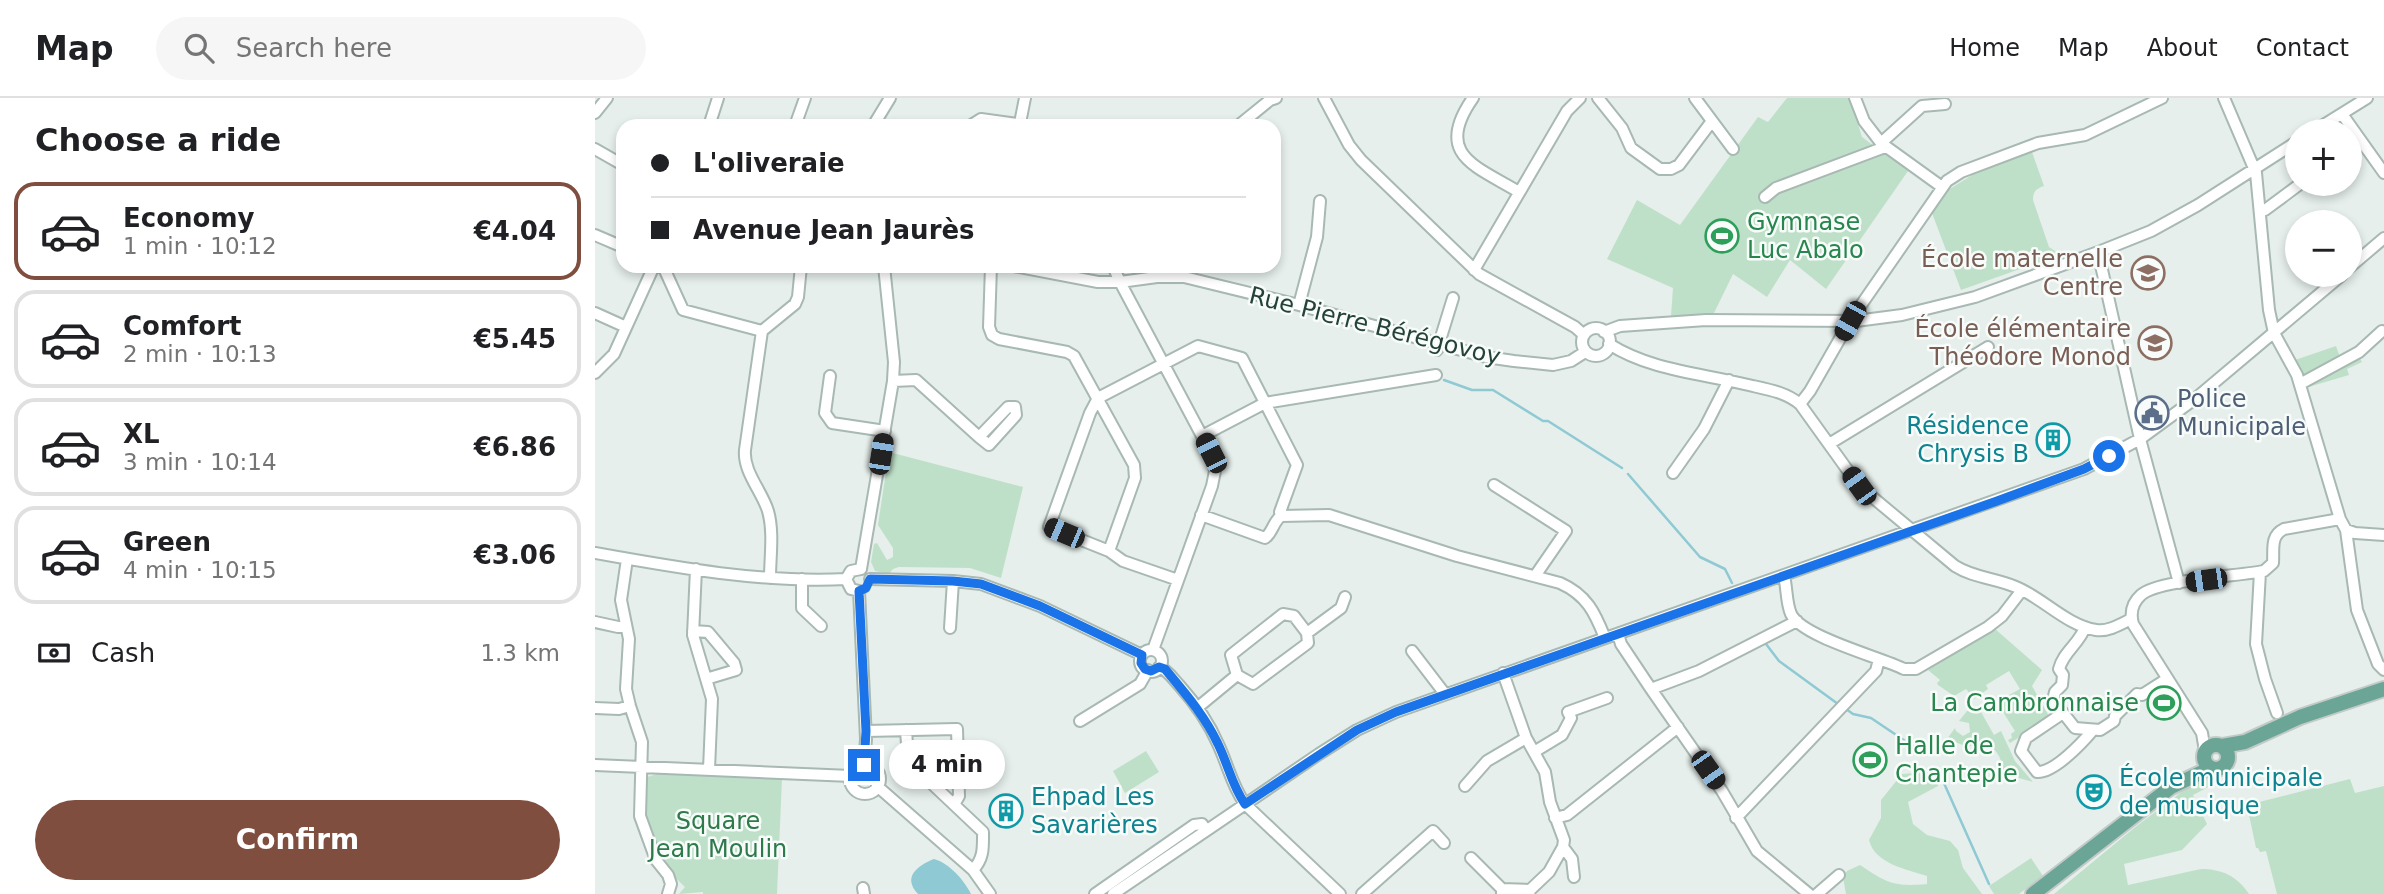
<!DOCTYPE html>
<meta charset="utf-8">
<style>
body{margin:0;font-family:"DejaVu Sans",sans-serif;background:#f6f6f6;color:#202124;height:100vh;display:flex;flex-direction:column;font-size:26px;white-space:nowrap}
*{box-sizing:border-box;margin:0}
p{font-size:23px;color:#757577}
.icon{flex:none;width:38px;height:38px;fill:none;stroke:currentColor;stroke-width:2;stroke-linecap:round;stroke-linejoin:round}
.map{position:relative;flex:1;overflow:hidden}
.side{display:flex;flex-direction:column;background:#fff;width:595px}
.side>*{flex:none}
.hud{position:absolute;left:21px;top:21px;width:665px;height:154px;border-radius:21px;box-shadow:0 4px 10px #0003;display:grid;align-content:center;height:154px;padding:0 35px;background:#fff}
.tools{position:absolute;left:1690px;top:21px;display:grid;gap:14px}
.tools a{display:grid;place-items:center;width:77px;height:77px;border-radius:50%;background:#fff;box-shadow:0 4px 10px #0003;font-size:35px}
.end{position:absolute;width:32px;height:32px;margin:-16px;border:9px solid #1a73e8;background:#fff;box-shadow:0 0 0 4px #fff}
.from{border-radius:50%}
.bubble{position:absolute;height:49px;border-radius:24px;background:#fff;box-shadow:0 4px 10px #0003;font-size:23px;font-weight:700;line-height:49px;text-align:center}
.car{position:absolute;width:21px;height:42px;margin:-21px -10px;border-radius:9px;box-shadow:0 0 5px 2px #0007;background:linear-gradient(#222 24%,#8ab4d8 0 40%,#222 0 76%,#8ab4d8 0 86%,#222 0)}
.hud b{display:flex;align-items:center;gap:24px;height:66px;font-size:26px}
.hud b+b{border-top:2px solid #e0e0e0}
.hud i{width:18px;height:18px;background:#202124}
ul{padding:0;list-style:none}
li{display:flex;align-items:center;gap:21px;height:98px;margin:0 14px 10px;padding:0 21px;border:4px solid #e0e0e0;border-radius:21px}
li div{flex:1}
li b{display:block;font-size:26px}
li em{font-style:normal;font-weight:700}
li.active{border-color:#7f4e3f}
li>.icon{width:63px;height:63px;stroke-width:1.5}
h2{padding:0 35px;font-size:32px;line-height:84px}
.pay{display:flex;align-items:center;gap:18px;height:77px;padding:0 35px;font-size:26px}
.pay p{margin-inline-start:auto}
.action{display:flex;gap:14px;margin-top:auto;padding:14px 35px}
.action a{flex:1;height:80px;border-radius:42px;background:#7f4e3f;color:#fff;font-size:28px;font-weight:700;line-height:80px;text-align:center}
header{display:flex;align-items:center;gap:42px;box-sizing:border-box;height:98px;padding:0 35px;background:#fff;border-bottom:2px solid #e0e0e0}
header strong{font-size:33px}
nav{display:flex;gap:38px;margin-inline-start:auto;font-size:24px}
.search{width:490px;height:63px;background:#f6f6f6;display:flex;align-items:center;gap:18px;box-sizing:border-box;padding:0 24px;border-radius:38px;color:#757577;font-size:26px}
main{display:flex;flex:1;min-height:0}
.map>svg:first-child{display:block}
.green{fill:#bfe0c8}
.water{fill:#8ec9d4}
.lines{fill:none;stroke-linecap:round;stroke-linejoin:round}
.stream{stroke:#8ec9d4;stroke-width:2.5}
.minor-casing{stroke:#a8b8b2;stroke-width:14}
.major-casing{stroke:#c2cac8;stroke-width:18}
.minor{stroke:#fff;stroke-width:10}
.major{stroke:#6aa596;stroke-width:14}
.route{stroke:#1a73e8;stroke-width:9}
.labels{text-anchor:middle;stroke-width:5;stroke-linejoin:round;paint-order:stroke}
.leisure-label{font-size:24px;fill:#27864d;stroke:#f7fbf9;text-anchor:start}
.education-label{font-size:24px;fill:#785e54;stroke:#f7fbf9;text-anchor:end}
.street-label{font-size:24px;fill:#24423a;stroke:#f7fbf9}
.service-label{font-size:24px;fill:#4e5e75;stroke:#f7fbf9;text-anchor:start}
.culture-label{font-size:24px;fill:#0d838f;stroke:#f7fbf9;text-anchor:start}
.park-label{font-size:24px;fill:#2d7a4b;stroke:#f7fbf9}
</style>
<header>
<strong>Map</strong>
<div class="search"><svg class="icon" aria-label="search" viewBox="0 0 24 24"><circle cx="10" cy="10" r="6"/><path d="M15 15l6 6"/></svg>Search here</div>
<nav><a>Home</a><a>Map</a><a>About</a><a>Contact</a></nav>
</header>
<main>
<section class="side">
<h2>Choose a ride</h2>
<ul>
<li class="active"><svg class="icon" aria-label="car" viewBox="0 0 24 24"><path d="M5 17H2v-5l4-1 3-4h7l3 4 3 1v5h-3M9 17h6M6 11h13"/><circle cx="7" cy="17" r="2"/><circle cx="17" cy="17" r="2"/></svg><div><b>Economy</b><p>1 min · 10:12</p></div><em>€4.04</em></li>
<li><svg class="icon" aria-label="car" viewBox="0 0 24 24"><path d="M5 17H2v-5l4-1 3-4h7l3 4 3 1v5h-3M9 17h6M6 11h13"/><circle cx="7" cy="17" r="2"/><circle cx="17" cy="17" r="2"/></svg><div><b>Comfort</b><p>2 min · 10:13</p></div><em>€5.45</em></li>
<li><svg class="icon" aria-label="car" viewBox="0 0 24 24"><path d="M5 17H2v-5l4-1 3-4h7l3 4 3 1v5h-3M9 17h6M6 11h13"/><circle cx="7" cy="17" r="2"/><circle cx="17" cy="17" r="2"/></svg><div><b>XL</b><p>3 min · 10:14</p></div><em>€6.86</em></li>
<li><svg class="icon" aria-label="car" viewBox="0 0 24 24"><path d="M5 17H2v-5l4-1 3-4h7l3 4 3 1v5h-3M9 17h6M6 11h13"/><circle cx="7" cy="17" r="2"/><circle cx="17" cy="17" r="2"/></svg><div><b>Green</b><p>4 min · 10:15</p></div><em>€3.06</em></li>
</ul>
<div class="pay"><svg class="icon" aria-label="cash" viewBox="0 0 24 24"><path d="M3 7h18v10H3z"/><circle cx="12" cy="12" r="2"/></svg>Cash<p>1.3 km</p></div>
<div class="action"><a>Confirm</a></div>
</section>
<div class="map">
<svg width="1789" height="796" viewBox="0 0 1789 796">
<rect width="100%" height="100%" fill="#e6efeb"/>
<path class="green" d="M1192,0H1255L1267,39L1313,73L1231,191L1195,162L1172,199L1138,176L1119,215L1076,218L1078,190L1012,161L1042,102L1085,127L1163,19L1173,24Z
M1437,54L1449,88C1441,91 1438,93 1438,102L1454,149L1463,155L1459,159L1366,192L1337,115L1353,92L1382,74Z
M1741,248L1745,259L1763,257L1767,264L1752,271L1754,277L1710,290L1700,262Z
M294,354L428,389L406,480L375,470L304,469L298,471L294,476L280,473L276,464L279,446L282,445L292,462L298,459V450L283,427Z
M1399,530L1447,572L1437,588L1455,620L1415,645L1413,642L1417,640L1416,636L1420,633L1408,614L1403,616L1396,607L1425,591L1414,573L1391,587L1393,591L1379,601L1371,591L1359,598L1343,587L1342,585L1345,582L1333,572Z
M1372,613L1386,614L1399,637L1406,633L1420,663L1438,684L1406,675C1409,660 1401,649 1385,644L1373,649L1352,641L1360,630L1361,633L1368,638L1375,634L1374,625L1364,623Z
M551,653L564,674L530,695L518,673Z
M1348,673L1343,688L1313,704L1318,726L1332,737L1355,743L1363,752L1368,770L1387,796H1251L1248,779L1252,773L1265,767C1292,785 1299,789 1332,786V778C1311,771 1280,766 1274,742L1286,720V702L1307,676Z
M62,676L187,681L182,796H108V794L84,796L90,789L65,765L49,720V680Z
M1619,678L1623,684L1598,697L1612,726L1587,752L1529,766L1533,787L1606,771C1627,771 1642,778 1654,796H1459L1539,730L1601,683Z
M1755,681L1760,695L1789,688V796H1682L1671,753L1665,754L1663,750H1661L1652,707Z
M1436,760L1448,778L1424,796H1399L1394,788Z"/>
<path class="water" d="M339,761C354,765 369,782 376,796H323C307,779 322,768 339,761Z"/>
<g class="lines">
<path class="stream" d="M849,282L877,292H898L948,323H953L1027,370
M1033,376L1105,459L1130,471L1137,485
M1171,546L1184,563L1243,606
M1251,611L1258,616L1276,620L1331,657
M1344,674L1394,786"/>
<defs>
<path id="minor" d="M729,0L754,47L766,62L884,176L980,229L989,237
M878,0C838,57 881,68 924,94
M1003,0L1027,30L1036,50L1065,71H1076L1084,67L1117,23
M1100,0L1138,51
M1260,0L1269,23L1286,45L1347,89
M1629,0L1661,75L1674,212L1679,235L1702,277L1745,421L1751,432L1762,512L1783,566L1789,572
M0,15L12,0
M1747,16L1789,75
M425,25L430,0
M114,28L123,0
M200,28L210,0
M278,28L295,0
M375,28L386,21L437,28
M643,28L675,2L681,0
M1719,33L1772,0
M1286,45L1327,8L1350,6
M1755,48L1756,47
M0,51L28,67
M1170,99L1181,90L1290,49
M1665,113L1670,112L1705,86
M0,137L28,149
M1503,154L1545,341L1584,485
M68,168L88,212L167,233
M396,168L394,229L397,237L404,241L472,254L479,258L539,367L540,380L514,453L528,463L583,482
M419,168L503,184H525L616,355L620,373L617,388L558,552
M518,168L525,184L562,179H589L704,207L891,259L919,263L958,267L976,263L990,254
M558,168L571,171
M1755,169L1789,140
M879,172L972,13L985,0
M704,207L722,139L725,103
M0,215L31,229
M987 244a14 14 0 1 1 28 0a14 14 0 1 1-28 0Z
M1009,234L1025,228L1111,222L1261,223L1307,217L1380,199L1506,153L1556,133L1603,107L1703,43
M1014,246C1055,272 1103,275 1149,286C1170,291 1189,293 1205,306L1264,388L1360,468C1379,480 1400,480 1421,489C1448,500 1471,527 1501,532C1513,534 1526,526 1536,521
M842,252L858,200
M0,275L19,256L59,168
M235,278L230,315L237,325L290,333
M298,283L321,282L384,339L394,347L421,317L420,309H413L384,339
M1705,286L1764,254L1787,233
M1205,306L1215,293L1255,223L1352,83L1366,74L1443,45L1490,37L1567,0
M607,338L670,305L841,277
M1234,346L1393,249
M1078,375L1109,331L1134,282
M899,387L971,433L940,478
M606,417L670,440C678,434 678,424 686,418
M686,418L734,417L862,458L965,485C992,497 1000,515 1010,540
M1751,432L1760,435L1789,437
M514,453L454,429L495,315L503,300L603,248L647,260L702,367L685,414L686,418
M0,455C83,470 167,485 251,481
M32,461L26,502L34,541L31,591L35,608L47,644L45,718L61,762L73,777L76,786L73,796
M101,471L98,537L117,601L114,671
M266,471L298,283L299,264L289,168
M1665,474L1661,546L1670,581L1682,615
M1189,478C1192,489 1191,505 1196,516C1207,539 1285,559 1309,571H1321L1393,529L1407,518L1427,492
M175,480C175,459 179,434 173,413C167,393 148,374 150,352L167,233L200,206L203,199L206,168
M207,481V510L226,528
M275,481L358,483L386,486L445,508L547,557
M264,493L271,641L269,667
M264,493L256,491L251,481L256,473L266,471
M688,516L699,518L712,535L713,545L658,586L642,577L636,557Z
M0,524L23,529L31,528
M1490,529C1485,545 1468,554 1464,571L1468,577L1467,587L1460,594L1458,602L1480,630L1505,632L1519,623L1520,618L1542,596L1547,597L1572,581
M355,530L358,483
M98,533L113,534L139,565L141,572L111,581
M712,535L746,510L750,499
M1023,536L1026,546L1056,591L1127,693L1162,753L1214,796
M545 563a11 11 0 1 1 22 0a11 11 0 1 1-22 0Z
M817,553L850,596
M564,569C573,572 578,581 584,587C600,605 614,625 623,646C633,667 637,688 650,706L745,796
M908,575L931,640L950,674L955,704L969,742L968,749L977,761L979,779
M1056,591L1104,573L1202,523
M0,610L24,611L35,608
M602,610L642,577
M1468,615L1431,640L1426,653L1442,674C1459,675 1487,645 1498,632
M485,623L545,586L553,572
M311,632L313,660L315,665L388,734C388,750 389,760 378,772
M271,633L362,631L364,698L360,705
M1610,653L1607,635L1538,526C1535,515 1537,505 1546,497C1562,482 1643,478 1669,473L1678,465C1679,451 1675,438 1689,431L1745,421
M939,654L967,637L976,620L973,614L1012,600
M255 681a15 15 0 1 1 30 0a15 15 0 1 1-30 0Z
M0,667L256,678
M282,688L378,772L395,796
M870,688L892,663L931,640
M960,720L972,717L1083,629
M1141,720L1281,573L1284,561
M876,760L907,791
M268,790L269,796
M500,796L599,727L607,726L611,732
M518,796L724,656L762,632L801,614L1489,371L1545,341L1601,300L1747,177
M767,796L838,733L849,745
M907,796V791L935,792
M934,796L935,792L954,774L968,749
M1222,796L1244,777"/>
<path id="major" d="M1609 659a12 12 0 1 1 24 0a12 12 0 1 1-24 0Z
M1627,648L1650,644L1705,619L1789,591
M1438,796L1576,689L1616,670"/>
</defs>
<use href="#minor" class="minor-casing"/>
<use href="#major" class="major-casing"/>
<use href="#minor" class="minor"/>
<use href="#major" class="major"/>
</g>
<g class="lines">
<path class="route" d="M269,667L271,633L264,493L271,490L275,481L358,483L386,486L445,508L547,557L546,565L550,571L556,573L564,569L570,571C590,595 610,618 623,646C633,666 637,688 650,706L762,632L801,614L1402,403L1489,371L1514,358"/>
</g>
<defs>
<symbol id="stadium-ring" viewBox="-11 -11 22 22"><circle r="9.5" fill="#f7fbf9" stroke="#2e9e5b" stroke-width="1.5"/><path d="M0-5a6.5 5 0 1 0 0 10a6.5 5 0 1 0 0-10ZM-3.5-1.8h7v3.6h-7Z" fill="#2e9e5b"/></symbol>
<symbol id="school-ring" viewBox="-11 -11 22 22"><circle r="9.5" fill="#f7fbf9" stroke="#8d6e63" stroke-width="1.5"/><path d="M0-5L7-2L0 1L-7-2ZM-4 1L0 2.5L4 1V4Q0 6-4 4Z" fill="#8d6e63"/></symbol>
<symbol id="civic-ring" viewBox="-11 -11 22 22"><circle r="9.5" fill="#f7fbf9" stroke="#5c6f8a" stroke-width="1.5"/><path d="M-.6-6.5H3V-4.5H.6V-3L4-1V1h2V6H-6V1h2V-1L-.6-3ZM-1.2 2.5V6h2.4V2.5Z" fill="#5c6f8a"/></symbol>
<symbol id="building-ring" viewBox="-11 -11 22 22"><circle r="9.5" fill="#f7fbf9" stroke="#0f9aa8" stroke-width="1.5"/><path d="M-4-6H4V6H1V3H-1V6H-4ZM-2.5-4.3h1.7v1.8h-1.7ZM.8-4.3h1.7v1.8H.8ZM-2.5-1h1.7V.8h-1.7ZM.8-1h1.7V.8H.8Z" fill="#0f9aa8"/></symbol>
<symbol id="theatre-ring" viewBox="-11 -11 22 22"><circle r="9.5" fill="#f7fbf9" stroke="#0f9aa8" stroke-width="1.5"/><path d="M-5-5.5Q0-4 5-5.5V0Q5 5 0 6Q-5 5-5 0ZM-3.3-2.5H-1v1.5H-3.3ZM1-2.5H3.3v1.5H1ZM-2.8 1Q0 5.5 2.8 1Z" fill="#0f9aa8"/></symbol>
</defs>
<g fill-rule="evenodd">
<use href="#stadium-ring" x="1108" y="119" width="38" height="38"/>
<use href="#school-ring" x="1534" y="156" width="38" height="38"/>
<use href="#school-ring" x="1541" y="226" width="38" height="38"/>
<use href="#civic-ring" x="1538" y="296" width="38" height="38"/>
<use href="#building-ring" x="1439" y="323" width="38" height="38"/>
<use href="#stadium-ring" x="1550" y="586" width="38" height="38"/>
<use href="#stadium-ring" x="1256" y="643" width="38" height="38"/>
<use href="#theatre-ring" x="1480" y="675" width="38" height="38"/>
<use href="#building-ring" x="392" y="694" width="38" height="38"/>
</g>
<g class="labels">
<g class="leisure-label">
<text x="1152" y="132">Gymnase<tspan x="1152" dy="28">Luc Abalo</tspan></text>
<text x="1544" y="613" text-anchor="end">La Cambronnaise</text>
<text x="1300" y="656">Halle de<tspan x="1300" dy="28">Chantepie</tspan></text>
</g>
<g class="education-label">
<text x="1528" y="169">École maternelle<tspan x="1528" dy="28">Centre</tspan></text>
<text x="1536" y="239">École élémentaire<tspan x="1536" dy="28">Théodore Monod</tspan></text>
</g>
<g class="street-label">
<text transform="translate(780 228) rotate(14)" y="8">Rue Pierre Bérégovoy</text>
</g>
<g class="service-label">
<text x="1582" y="309">Police<tspan x="1582" dy="28">Municipale</tspan></text>
</g>
<g class="culture-label">
<text x="1434" y="336" text-anchor="end">Résidence<tspan x="1434" dy="28">Chrysis B</tspan></text>
<text x="1524" y="688">École municipale<tspan x="1524" dy="28">de musique</tspan></text>
<text x="436" y="707">Ehpad Les<tspan x="436" dy="28">Savarières</tspan></text>
</g>
<g class="park-label">
<text x="123" y="731">Square<tspan x="123" dy="28">Jean Moulin</tspan></text>
</g>
</g>
</svg>
<div class="tools">
<a>+</a>
<a>−</a>
</div>
<i class="end from" style="left:1514px;top:358px"></i>
<i class="end" style="left:269px;top:667px"></i>
<div class="bubble" style="left:294px;top:642px;width:116px">4 min</div>
<i class="car" style="left:1255px;top:223px;rotate:209deg"></i>
<i class="car" style="left:616px;top:355px;rotate:333deg"></i>
<i class="car" style="left:286px;top:356px;rotate:9deg"></i>
<i class="car" style="left:1264px;top:388px;rotate:324deg"></i>
<i class="car" style="left:469px;top:435px;rotate:293deg"></i>
<i class="car" style="left:1611px;top:482px;rotate:262deg"></i>
<i class="car" style="left:1113px;top:672px;rotate:145deg"></i>
<div class="hud">
<b><i class="from"></i>L'oliveraie</b>
<b><i></i>Avenue Jean Jaurès</b>
</div>
</div>
</main>
